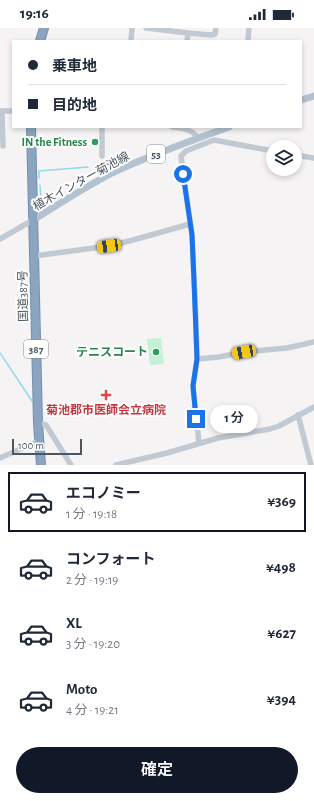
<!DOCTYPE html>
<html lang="ja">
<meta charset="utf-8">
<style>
body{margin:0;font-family:"Alegreya Sans","Noto Sans JP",sans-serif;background:#f2f2f3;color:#1f2937;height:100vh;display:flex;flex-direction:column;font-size:15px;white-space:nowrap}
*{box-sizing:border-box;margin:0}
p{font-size:13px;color:#747a83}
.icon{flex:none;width:22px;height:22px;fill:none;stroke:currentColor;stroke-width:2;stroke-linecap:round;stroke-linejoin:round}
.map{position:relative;height:437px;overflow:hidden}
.panel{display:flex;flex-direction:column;background:#fff;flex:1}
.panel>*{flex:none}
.guide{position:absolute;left:12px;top:12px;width:290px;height:88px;border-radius:0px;box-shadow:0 2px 6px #0003;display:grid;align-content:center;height:88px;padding:0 16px;background:#fff}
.controls{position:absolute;left:266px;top:112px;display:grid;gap:8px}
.controls a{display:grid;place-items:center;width:36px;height:36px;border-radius:50%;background:#fff;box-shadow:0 2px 6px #0003;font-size:20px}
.scale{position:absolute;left:12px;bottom:10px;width:70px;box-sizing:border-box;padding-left:4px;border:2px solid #4a5661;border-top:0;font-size:11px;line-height:14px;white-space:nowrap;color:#4a5661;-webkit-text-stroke:3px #fff;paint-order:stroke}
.end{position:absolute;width:18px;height:18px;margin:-9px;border:5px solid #1a73e8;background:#fff;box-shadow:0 0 0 2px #fff}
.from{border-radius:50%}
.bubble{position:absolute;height:28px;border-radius:14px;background:#fff;box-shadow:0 2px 6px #0003;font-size:13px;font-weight:600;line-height:28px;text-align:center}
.car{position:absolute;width:12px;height:24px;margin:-12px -6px;border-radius:5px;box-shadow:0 0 3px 1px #0007;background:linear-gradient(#f5c518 24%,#345 0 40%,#f5c518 0 76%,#345 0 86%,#f5c518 0)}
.guide b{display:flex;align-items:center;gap:14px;height:38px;font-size:15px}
.guide b+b{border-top:1px solid #e0e1e3}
.guide i{width:10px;height:10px;background:#1f2937}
ul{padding:7px 0 0;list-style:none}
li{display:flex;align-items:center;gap:12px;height:60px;margin:0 8px 6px;padding:0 8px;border:2px solid transparent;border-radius:0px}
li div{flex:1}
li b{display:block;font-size:15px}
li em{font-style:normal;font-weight:600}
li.selected{border-color:#111827}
li>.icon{width:36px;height:36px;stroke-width:1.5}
.cta{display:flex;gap:8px;margin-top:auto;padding:8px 16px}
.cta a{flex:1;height:46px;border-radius:24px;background:#111827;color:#fff;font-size:16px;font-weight:600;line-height:46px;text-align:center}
.status{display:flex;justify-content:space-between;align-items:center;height:28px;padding:0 20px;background:#fff;direction:ltr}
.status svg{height:11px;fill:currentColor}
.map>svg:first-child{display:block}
.green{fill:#c3f1d5}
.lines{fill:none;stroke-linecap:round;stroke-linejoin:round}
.stream{stroke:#90daee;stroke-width:1.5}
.highway-casing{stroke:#7690ad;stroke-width:10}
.minor{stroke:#c1cad2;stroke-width:5.5}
.major{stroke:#b3c2d1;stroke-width:7}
.highway{stroke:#8ba5c1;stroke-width:8}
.route{stroke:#1a73e8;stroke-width:5}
.leisure-dot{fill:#2e9e5b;stroke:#fff;stroke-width:1.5}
.health-dot{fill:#e0444e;stroke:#fff;stroke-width:1.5}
.labels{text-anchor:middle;stroke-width:4;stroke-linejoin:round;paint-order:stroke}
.shield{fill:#fff;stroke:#808990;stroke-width:1}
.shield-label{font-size:11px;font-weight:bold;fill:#4a5661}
.leisure-label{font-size:12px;font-weight:bold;fill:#27864d;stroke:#fff;text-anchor:end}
.street-label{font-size:12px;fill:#4a5661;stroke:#fff}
.health-label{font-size:12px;font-weight:bold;fill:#be3a42;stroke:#fff}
</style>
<div class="status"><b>19:16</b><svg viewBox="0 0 49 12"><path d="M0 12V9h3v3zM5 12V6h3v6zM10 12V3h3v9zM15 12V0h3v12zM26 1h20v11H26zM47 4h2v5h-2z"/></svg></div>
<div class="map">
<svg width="314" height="437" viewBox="0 0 314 437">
<rect width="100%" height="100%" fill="#f5f3f3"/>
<path class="green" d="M161,310L164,336L150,337L147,311Z"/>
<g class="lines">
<path class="stream" d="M39,150V143L88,139
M40,157L41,170
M0,325L32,373"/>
<defs>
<path id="highway" d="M40,13L44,0
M31,99L38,395L41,437"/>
</defs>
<use href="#highway" class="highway-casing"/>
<path class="minor" d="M146,0L188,5
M131,13L132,0
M187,13L188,5L211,7L215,6L216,0
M248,13L249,0
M0,83H13
M2,83L3,118
M172,99C182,100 192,101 198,110
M295,127L314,130
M102,128V99
M0,211L33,192
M34,228L109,218L133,212L190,196
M197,331L219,329L244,324L287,320L314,314
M298,387L311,437
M38,395L46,397L71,437
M199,415L193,358L197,331L196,293L192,207L181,128L186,123L214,112L273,123
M0,430L39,413
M116,437L167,425L218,410L270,401L279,398L314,379"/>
<path class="major" d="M301,72L314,68
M33,192C59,176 85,159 112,145C150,127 190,113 229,99"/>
<use href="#highway" class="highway"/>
</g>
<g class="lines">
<path class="route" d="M183,146L192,207L194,253L197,331L193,358L196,391"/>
</g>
<g class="leisure-dot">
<circle cx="95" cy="114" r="4"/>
<circle cx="156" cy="324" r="4"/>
</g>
<path class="health-dot" d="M104 361h4v4h4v4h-4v4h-4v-4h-4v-4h4z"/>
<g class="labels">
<g class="shield">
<rect x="147" y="117" width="18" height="18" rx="3"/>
<rect x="24" y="312" width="24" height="18" rx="3"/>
</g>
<g class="shield-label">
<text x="156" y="130">53</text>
<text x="36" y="325">387</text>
</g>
<g class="leisure-label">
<text x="87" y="118">IN the Fitness</text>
<text x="148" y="328">テニスコート</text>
</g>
<g class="street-label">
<text transform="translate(81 153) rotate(-29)" y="4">植木インター菊池線</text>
<text transform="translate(23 268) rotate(-91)" y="4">国道387号</text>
</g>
<g class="health-label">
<text x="106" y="386">菊池郡市医師会立病院</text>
</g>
</g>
</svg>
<div class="controls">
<a><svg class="icon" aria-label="layers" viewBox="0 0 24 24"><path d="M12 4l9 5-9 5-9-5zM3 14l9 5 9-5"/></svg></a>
</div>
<div class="scale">100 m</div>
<i class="end from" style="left:183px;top:146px"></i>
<i class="end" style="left:196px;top:391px"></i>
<div class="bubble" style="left:210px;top:377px;width:48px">1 分</div>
<i class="car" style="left:109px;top:218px;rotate:262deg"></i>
<i class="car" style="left:244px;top:324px;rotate:259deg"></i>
<div class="guide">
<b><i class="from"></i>乗車地</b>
<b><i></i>目的地</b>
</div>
</div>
<section class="panel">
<ul>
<li class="selected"><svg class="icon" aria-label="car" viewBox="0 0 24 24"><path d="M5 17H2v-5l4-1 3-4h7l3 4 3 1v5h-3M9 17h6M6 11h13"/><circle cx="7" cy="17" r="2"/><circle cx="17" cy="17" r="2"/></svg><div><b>エコノミー</b><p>1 分 · 19:18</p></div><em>¥369</em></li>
<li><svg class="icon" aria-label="car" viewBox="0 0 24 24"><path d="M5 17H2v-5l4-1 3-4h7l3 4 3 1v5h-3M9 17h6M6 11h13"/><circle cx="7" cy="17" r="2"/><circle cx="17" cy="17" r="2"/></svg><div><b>コンフォート</b><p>2 分 · 19:19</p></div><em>¥498</em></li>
<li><svg class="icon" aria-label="car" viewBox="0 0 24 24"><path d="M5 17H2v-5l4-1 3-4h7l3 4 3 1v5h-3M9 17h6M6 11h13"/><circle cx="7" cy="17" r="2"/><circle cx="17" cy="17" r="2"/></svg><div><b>XL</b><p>3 分 · 19:20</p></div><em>¥627</em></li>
<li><svg class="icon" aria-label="car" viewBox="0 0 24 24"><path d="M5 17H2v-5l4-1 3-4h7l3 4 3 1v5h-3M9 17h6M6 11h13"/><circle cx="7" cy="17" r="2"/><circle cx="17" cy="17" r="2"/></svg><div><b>Moto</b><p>4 分 · 19:21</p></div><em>¥394</em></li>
</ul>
<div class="cta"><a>確定</a></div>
</section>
